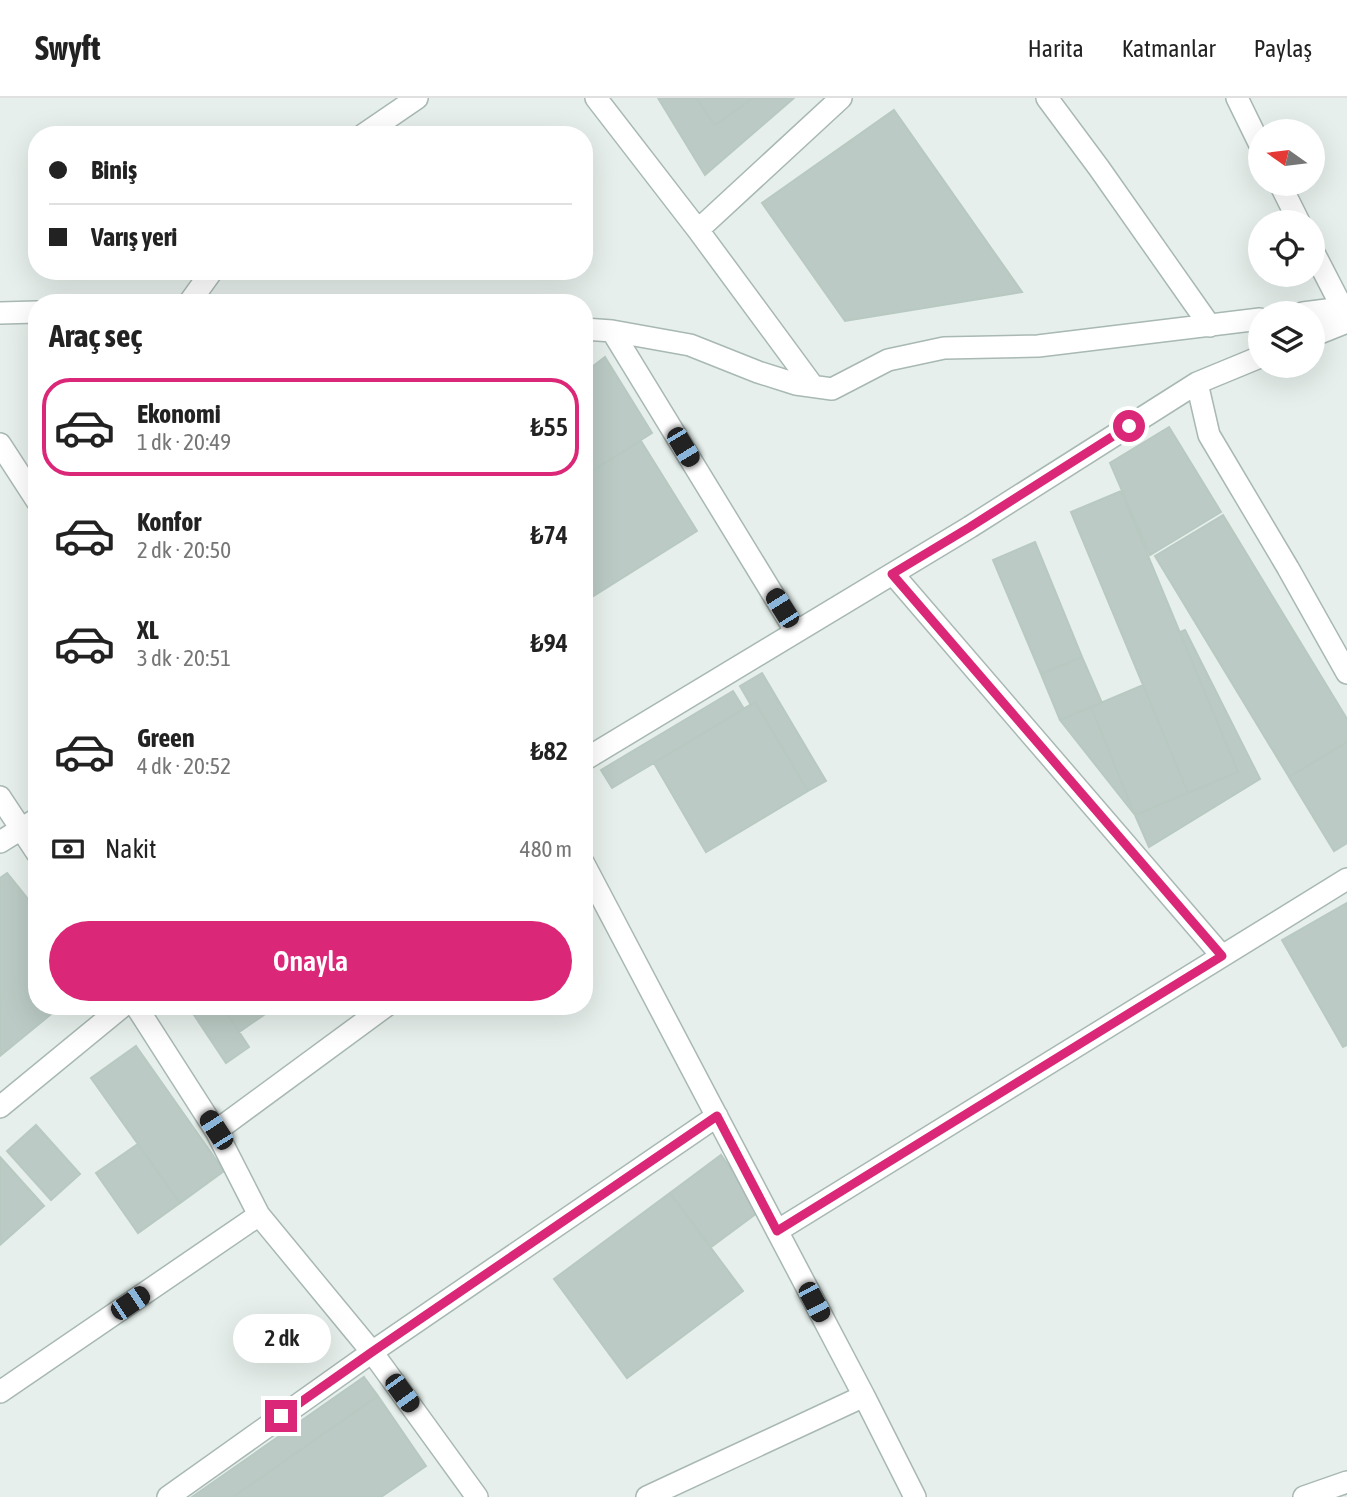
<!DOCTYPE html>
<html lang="tr">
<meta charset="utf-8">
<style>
body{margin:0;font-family:"Asap Condensed",sans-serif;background:#f6f6f6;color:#222;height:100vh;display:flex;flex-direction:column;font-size:26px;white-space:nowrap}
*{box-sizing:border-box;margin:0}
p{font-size:23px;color:#767676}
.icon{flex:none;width:38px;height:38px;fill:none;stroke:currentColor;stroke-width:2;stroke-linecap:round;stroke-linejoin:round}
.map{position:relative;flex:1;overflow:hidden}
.drawer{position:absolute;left:28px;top:196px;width:565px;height:721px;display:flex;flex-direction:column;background:#fff;border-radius:28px;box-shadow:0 7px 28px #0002}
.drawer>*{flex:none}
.banner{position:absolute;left:28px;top:28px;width:565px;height:154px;border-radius:28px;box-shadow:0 7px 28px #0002;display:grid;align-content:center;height:154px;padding:0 21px;background:#fff}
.needle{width:46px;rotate:284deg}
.fabs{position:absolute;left:1248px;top:21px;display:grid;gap:14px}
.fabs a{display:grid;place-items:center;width:77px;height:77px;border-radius:50%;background:#fff;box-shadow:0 7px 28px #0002;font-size:35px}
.end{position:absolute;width:32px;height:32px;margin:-16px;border:9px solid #db2777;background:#fff;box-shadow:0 0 0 4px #fff}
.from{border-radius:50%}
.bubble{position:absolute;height:49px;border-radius:24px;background:#fff;box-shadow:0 7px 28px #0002;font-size:23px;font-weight:600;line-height:49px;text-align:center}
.car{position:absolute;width:21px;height:42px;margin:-21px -10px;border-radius:9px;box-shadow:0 0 5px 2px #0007;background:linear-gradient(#222 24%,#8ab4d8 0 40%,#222 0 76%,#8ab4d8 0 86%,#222 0)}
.banner b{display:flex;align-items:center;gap:24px;height:66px;font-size:26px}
.banner b+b{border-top:2px solid #e0e0e0}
.banner i{width:18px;height:18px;background:#222}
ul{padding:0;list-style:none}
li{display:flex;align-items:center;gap:21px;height:98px;margin:0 14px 10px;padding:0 7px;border:4px solid transparent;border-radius:28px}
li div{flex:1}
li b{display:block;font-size:26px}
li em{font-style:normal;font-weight:600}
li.current{border-color:#db2777}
li>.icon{width:63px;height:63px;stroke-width:1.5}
h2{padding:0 21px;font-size:32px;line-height:84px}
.pay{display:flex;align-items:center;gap:18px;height:77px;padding:0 21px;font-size:26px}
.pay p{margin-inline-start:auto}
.cta{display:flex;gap:14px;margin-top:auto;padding:14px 21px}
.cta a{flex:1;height:80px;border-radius:42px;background:#db2777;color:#fff;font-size:28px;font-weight:600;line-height:80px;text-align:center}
header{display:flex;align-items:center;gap:42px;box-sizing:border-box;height:98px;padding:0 35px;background:#fff;border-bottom:2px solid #e0e0e0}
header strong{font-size:33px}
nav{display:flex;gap:38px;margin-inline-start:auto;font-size:24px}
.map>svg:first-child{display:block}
.building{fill:#bbcac4;stroke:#b8c9c2;stroke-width:2}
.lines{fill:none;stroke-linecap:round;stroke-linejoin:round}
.minor-casing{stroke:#a8b8b2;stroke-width:24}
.minor{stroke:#fff;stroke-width:21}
.route{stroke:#db2777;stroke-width:9}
</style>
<header>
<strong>Swyft</strong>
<nav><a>Harita</a><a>Katmanlar</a><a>Paylaş</a></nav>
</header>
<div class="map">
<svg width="1347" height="1399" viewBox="0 0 1347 1399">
<rect width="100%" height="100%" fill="#e6efeb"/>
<path class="building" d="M658,0H696L715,27L753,0H794L705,77Z
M696,0H753L715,27Z
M894,12L1022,194L845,223L762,105Z
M605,259L652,335L584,378V275Z
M1169,329L1221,414L1150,457L1110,365Z
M641,343L697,433L584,504V378Z
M1121,393L1238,674L1188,695L1071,414Z
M1223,417L1347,621V644L1289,679L1155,458Z
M1035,444L1082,559L1041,576L993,462Z
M1185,532L1260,681L1149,749L1135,717L1238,674L1180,534Z
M1082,559L1102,605L1060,622L1041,576Z
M762,575L826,683L808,693L755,604L751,607L740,588Z
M1143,587L1188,695L1135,717L1091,609Z
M733,593L744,611L612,690L601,672Z
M755,604L808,693L706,754L654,665Z
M1091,609L1135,717L1060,622Z
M1347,644V745L1334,753L1289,679Z
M7,775L37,812V908H61L0,958V780Z
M1347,805V947L1343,949L1282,842Z
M188,908H222L249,949L226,965Z
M222,908H277L239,934Z
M136,948L224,1073L180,1105L91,980Z
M36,1027L80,1076L51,1102L7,1053Z
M138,1046L180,1105L138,1135L96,1075Z
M721,1057L761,1112L711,1149L670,1095Z
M0,1059L44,1108L0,1147Z
M670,1095L743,1193L627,1280L554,1181Z
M364,1279L378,1298L233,1399H192Z
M378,1298L426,1368L381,1399H233Z"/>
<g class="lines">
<defs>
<path id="minor" d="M596,0L698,132L813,288
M1047,0L1099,70L1210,228
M1237,0L1260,47
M363,37L417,0
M1280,86L1299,124
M698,132L841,0
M1312,151L1347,219
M189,205L212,173
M0,215L37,214
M1303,215L1342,210L1347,208
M584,231L612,233L690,247L758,274L796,286L832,291L888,262L944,250L1038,248L1260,221
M612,233L796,534
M1312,238L1347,224
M1197,285L1209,337L1288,470L1347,575
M0,346L37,403
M893,476L1222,858
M584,662L970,429L1197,285L1260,259
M0,699L37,755
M0,744L37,721
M584,766L864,1298
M136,908L216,1033L259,1117L372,1254L477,1399
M0,1009L123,908
M216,1033L386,908
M777,1133L1347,781
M0,1294L259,1117
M168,1399L372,1254L717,1018
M647,1399L864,1298L915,1399
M1304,1399L1347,1384"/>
</defs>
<use href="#minor" class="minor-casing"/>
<use href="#minor" class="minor"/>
</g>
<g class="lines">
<path class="route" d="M281,1318L372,1254L717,1018L777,1133L1222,858L892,476L970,429L1129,328"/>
</g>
</svg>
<div class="fabs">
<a><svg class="needle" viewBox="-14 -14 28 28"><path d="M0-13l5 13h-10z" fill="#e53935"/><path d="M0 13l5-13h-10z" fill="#767676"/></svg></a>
<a><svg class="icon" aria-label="locate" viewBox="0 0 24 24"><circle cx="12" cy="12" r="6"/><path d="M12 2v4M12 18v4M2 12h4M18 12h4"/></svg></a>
<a><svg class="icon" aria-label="layers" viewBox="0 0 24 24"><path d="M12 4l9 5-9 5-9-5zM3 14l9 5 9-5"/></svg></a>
</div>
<i class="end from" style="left:1129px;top:328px"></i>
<i class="end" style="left:281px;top:1318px"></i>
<div class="bubble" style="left:233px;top:1216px;width:98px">2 dk</div>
<i class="car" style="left:683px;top:349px;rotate:149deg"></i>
<i class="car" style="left:782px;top:510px;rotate:328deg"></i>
<i class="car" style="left:216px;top:1032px;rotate:327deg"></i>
<i class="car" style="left:814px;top:1204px;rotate:152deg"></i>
<i class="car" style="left:130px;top:1205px;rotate:56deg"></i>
<i class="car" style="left:402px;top:1295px;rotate:144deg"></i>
<div class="banner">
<b><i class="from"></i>Biniş</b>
<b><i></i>Varış yeri</b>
</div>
<section class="drawer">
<h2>Araç seç</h2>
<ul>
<li class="current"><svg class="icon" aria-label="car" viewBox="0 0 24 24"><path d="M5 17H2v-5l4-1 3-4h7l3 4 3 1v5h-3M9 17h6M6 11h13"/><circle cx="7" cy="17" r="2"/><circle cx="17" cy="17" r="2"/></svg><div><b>Ekonomi</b><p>1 dk · 20:49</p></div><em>₺55</em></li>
<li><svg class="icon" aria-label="car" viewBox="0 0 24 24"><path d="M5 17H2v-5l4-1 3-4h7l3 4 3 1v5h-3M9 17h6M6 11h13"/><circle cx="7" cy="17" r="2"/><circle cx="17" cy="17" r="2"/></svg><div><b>Konfor</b><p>2 dk · 20:50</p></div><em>₺74</em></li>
<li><svg class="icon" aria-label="car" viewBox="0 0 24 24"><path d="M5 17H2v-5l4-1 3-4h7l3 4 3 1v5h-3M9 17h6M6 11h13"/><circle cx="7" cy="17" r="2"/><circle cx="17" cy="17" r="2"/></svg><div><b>XL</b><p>3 dk · 20:51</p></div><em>₺94</em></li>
<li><svg class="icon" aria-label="car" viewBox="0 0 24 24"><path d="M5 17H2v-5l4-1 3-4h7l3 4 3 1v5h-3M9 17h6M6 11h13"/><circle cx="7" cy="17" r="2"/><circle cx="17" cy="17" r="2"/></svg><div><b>Green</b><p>4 dk · 20:52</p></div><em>₺82</em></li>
</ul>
<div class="pay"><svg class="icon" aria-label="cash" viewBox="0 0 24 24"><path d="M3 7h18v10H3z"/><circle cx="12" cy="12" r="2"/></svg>Nakit<p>480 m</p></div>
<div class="cta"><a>Onayla</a></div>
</section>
</div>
